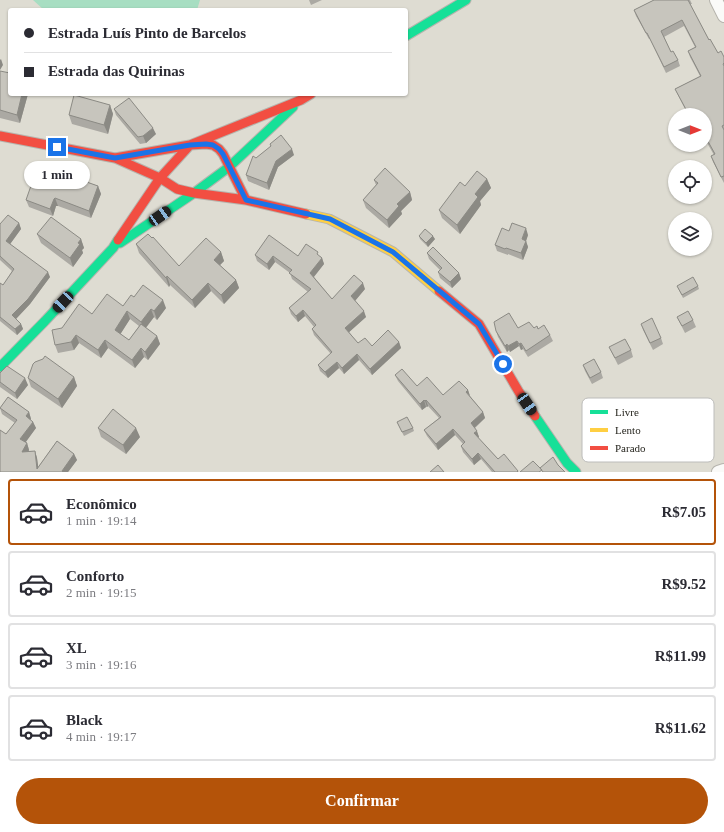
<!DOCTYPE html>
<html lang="pt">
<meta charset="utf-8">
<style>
body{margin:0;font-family:Georgia,serif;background:#f2f2f3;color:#2b2b33;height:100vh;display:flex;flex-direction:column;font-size:15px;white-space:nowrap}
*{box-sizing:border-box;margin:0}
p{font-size:13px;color:#7c7c81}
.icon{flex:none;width:22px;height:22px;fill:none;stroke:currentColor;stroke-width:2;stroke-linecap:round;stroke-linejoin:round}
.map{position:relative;height:472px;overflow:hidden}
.panel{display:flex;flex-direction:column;background:#fff;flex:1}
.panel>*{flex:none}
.top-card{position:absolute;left:8px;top:8px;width:400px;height:88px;border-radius:4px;box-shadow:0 1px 3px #0004;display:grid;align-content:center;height:88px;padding:0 16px;background:#fff}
.needle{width:26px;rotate:90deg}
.fabs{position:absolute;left:668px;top:108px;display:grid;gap:8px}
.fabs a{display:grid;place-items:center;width:44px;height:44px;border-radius:50%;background:#fff;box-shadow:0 1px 3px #0004;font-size:20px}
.end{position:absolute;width:18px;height:18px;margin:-9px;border:5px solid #1a73e8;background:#fff;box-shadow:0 0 0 2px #fff}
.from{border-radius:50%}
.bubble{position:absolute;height:28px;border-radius:14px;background:#fff;box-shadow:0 1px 3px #0004;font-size:13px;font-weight:800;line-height:28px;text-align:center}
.car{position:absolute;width:12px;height:24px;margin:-12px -6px;border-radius:5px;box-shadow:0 0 3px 1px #0007;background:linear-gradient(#222 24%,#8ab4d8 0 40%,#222 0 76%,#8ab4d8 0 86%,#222 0)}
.top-card b{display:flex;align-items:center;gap:14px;height:38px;font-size:15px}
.top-card b+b{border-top:1px solid #e1e1e2}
.top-card i{width:10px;height:10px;background:#2b2b33}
ul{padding:7px 0 0;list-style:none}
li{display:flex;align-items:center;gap:12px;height:66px;margin:0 8px 6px;padding:0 8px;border:2px solid #e1e1e2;border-radius:4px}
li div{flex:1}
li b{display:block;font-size:15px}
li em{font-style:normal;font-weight:800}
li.on{border-color:#b45309}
li>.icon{width:36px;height:36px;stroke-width:1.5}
.primary-button{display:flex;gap:8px;margin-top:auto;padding:8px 16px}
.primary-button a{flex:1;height:46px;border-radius:24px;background:#b45309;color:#fff;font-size:16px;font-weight:800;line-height:46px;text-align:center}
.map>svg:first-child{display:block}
.green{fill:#a7dec2}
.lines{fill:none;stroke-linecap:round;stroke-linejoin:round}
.street-casing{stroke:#b6b4ad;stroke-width:14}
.fast-casing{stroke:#b6b4ad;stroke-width:11}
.slow-casing{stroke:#b6b4ad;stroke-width:11}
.jam-casing{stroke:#b6b4ad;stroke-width:11}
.street{stroke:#fafaf8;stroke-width:12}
.fast{stroke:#16e098;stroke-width:9}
.slow{stroke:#ffcf43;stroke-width:9}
.jam{stroke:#f24e42;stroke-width:9}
.wall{fill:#aba9a3;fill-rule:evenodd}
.shaded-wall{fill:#8b8a84}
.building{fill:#c7c5bd;stroke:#8b8a84}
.route{stroke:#1a73e8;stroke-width:5}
.key{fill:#fff;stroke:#bcbcba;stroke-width:1}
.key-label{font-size:11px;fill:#201f18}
</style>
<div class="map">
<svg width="724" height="472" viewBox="0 0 724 472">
<rect width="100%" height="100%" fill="#dedcd2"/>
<path class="green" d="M33,0H200L197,10H44Z"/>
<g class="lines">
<defs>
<path id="street" d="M716,0L724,16
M718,472L724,470"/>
<path id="fast" d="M406,36L466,0
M120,243L194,193L229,167L293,107
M0,367L45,321L113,248L118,240
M535,416L567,463L576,472"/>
<path id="slow" d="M306,214L329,219L393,252L439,291"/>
<path id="jam" d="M0,136L115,158L160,178L177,189L194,193L246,200L306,214
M115,158L190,145L206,144L213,145L219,149L223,154L246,200
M118,240L160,178L190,145L301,100L311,94
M439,291L479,324L519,392L535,416"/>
</defs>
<use href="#street" class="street-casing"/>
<use href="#fast" class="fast-casing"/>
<use href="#slow" class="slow-casing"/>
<use href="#jam" class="jam-casing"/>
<use href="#street" class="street"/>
<use href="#fast" class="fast"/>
<use href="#slow" class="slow"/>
<use href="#jam" class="jam"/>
</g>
<path class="wall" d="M309,0H322L311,5Z
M654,0H690L692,4H690L709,40L718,53L724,57V183L713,162L711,156L714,155L706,141H705V115H688L675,89L700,76L690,57L688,51L695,47L684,26L664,37L671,52L678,60L680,66L666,73L650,39H649L636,16L634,10Z
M0,71L10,94H28L20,123L0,118Z
M110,105L113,114L108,134L72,124L69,115Z
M114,109L156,134L146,143L140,144L116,115Z
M270,144L294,155L278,167L269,190L248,181L246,175L256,158L271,147Z
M45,172L65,174L98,186L101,194L91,218L58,206H56L53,216L29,207L26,200L37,182Z
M487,179L491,188L480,201L481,205L460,234L442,218L439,210L465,186Z
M374,180L410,192L412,200L401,211L402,214L389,228L366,208L363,200L376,185Z
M19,223L21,229L10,244L50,277L30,304L16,319L21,324L23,329L17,335L0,321V283L3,285L12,271L0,260V224Z
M509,231L528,235L526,241L528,247L523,260L508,254V255L497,251L495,245Z
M37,234L81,239L84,248L82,250L83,253L73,267L41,243Z
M419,236L435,239L428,247L420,239Z
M136,244L179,266L221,252L224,261L220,265L236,280L239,288L224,304L211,291L195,308L170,285L169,287L139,253Z
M427,253L459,273L461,279L452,288L440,278L438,272L440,270L429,259Z
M255,255L320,256L322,258L324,264L314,277L332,299L365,289L355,301L366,317L349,332L358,343L372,346L399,342L401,348L372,375L359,360L344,374L339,368L328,378L320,371L318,365L331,354L314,335L312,329L314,327L305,316L298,322L291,314L289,308L308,292L292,279L290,273L275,262L269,270L257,261Z
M677,286H698L699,289L683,298Z
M134,297L166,308L157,320L154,317L146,328L157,336L160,344L148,360L144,357L135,368L108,348L101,358L79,343L74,350L58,353L55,345L62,328L92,314L123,306ZM130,319L139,326L129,340L120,334Z
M677,317L693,320L696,327L685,333Z
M641,324L661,338L663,344L653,350L643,330Z
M518,328H534L538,329L550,335L553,341L528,357L523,349L521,350L519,346L510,352L509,350L507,352L498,337L496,331Z
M609,347L631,350L633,357L618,365Z
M583,365L601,372L603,378L592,384L585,371Z
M0,373L28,385L17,399L0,387Z
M395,375L417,386L443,395L468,390L470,396L483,412L485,418L475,428L479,437L478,438L498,459L519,472H492L481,459L474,465L463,452L461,446L463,444L455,435L438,450L427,436L424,430L439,418L428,406L427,407H426L422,410L398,381Z
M74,377L77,386L62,408L31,387L28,378Z
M8,397L29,412L31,419L30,420L33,422L36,428L25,442L27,443L29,450V451H35L37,458L38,467L57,441L74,454L77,460L68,472H0V430L6,434L15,423L2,414L0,408Z
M397,422L413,428L414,431L404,436Z
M98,428L140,437L126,454L101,437Z"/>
<path class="shaded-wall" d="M1,59L3,65L0,70V60Z
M22,94H28L20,123L17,115Z
M110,105L113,114L108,134L104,125Z
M153,128L156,134L146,143L143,136Z
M292,149L294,155L278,167L269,190L267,183L276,161Z
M487,179L491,188L480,201L481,205L460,234L457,225L475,194Z
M98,186L101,194L91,218L89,211Z
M410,192L412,200L401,211L402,214L389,228L387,220L397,204Z
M55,198L58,206H56L53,216L50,209L54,199Z
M19,223L21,229L8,247L6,241Z
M526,228L528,235L526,241L528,247L523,260L521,253L522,239Z
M433,236L435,239L428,247L426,243Z
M81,239L84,248L82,250L83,253L73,267L70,258L78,243Z
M221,252L224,261L217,268L214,260Z
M273,256L275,262L269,270L267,264Z
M322,258L324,264L312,279L310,273Z
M48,272L50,277L30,304L14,321L12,315Z
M459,273L461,279L452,288L450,282Z
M167,276L170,285L169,287L166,278Z
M236,280L239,288L224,304L221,295Z
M208,283L211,291L195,308L192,300Z
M363,283L365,289L354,302L351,296Z
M163,300L166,308L157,320L154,311Z
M151,309L154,317L144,330L141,322Z
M303,310L305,316L298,322L296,316Z
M127,311L130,319L118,338L115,330Z
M364,311L366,317L347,334L345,328Z
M21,324L23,329L17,335L15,329Z
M76,335L79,343L74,350L71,342Z
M157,336L160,344L148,360L145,352Z
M105,340L108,348L101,358L98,350Z
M517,341L519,346L510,352L508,346Z
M399,342L401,348L372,375L370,369Z
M521,343L523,349L521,350L519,344Z
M507,344L509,350L507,352L505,346Z
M141,348L144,357L135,368L132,360Z
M357,354L359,360L344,374L342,368Z
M337,362L339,368L328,378L325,372Z
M74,377L77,386L62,408L58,399Z
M25,378L28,385L17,399L15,393Z
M468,390L470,396L466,392Z
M424,400L426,407L422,410L420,404Z
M426,400L428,406L427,407L425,401Z
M29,412L31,419L28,423L26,416Z
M483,412L485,418L473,429L471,423Z
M33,422L36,428L23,446L20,439Z
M136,428L140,437L126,454L123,445Z
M453,429L455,435L438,450L436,444Z
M477,431L479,437L476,439L474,433Z
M27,443L29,450L24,459L22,452Z
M35,451L37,458L39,472L37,469Z
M478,453L481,459L474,465L472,459Z
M74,454L77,460L68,472H62V471Z"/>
<path class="building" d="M654,0H688L709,40L710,39L718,53L721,51L724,57V63L723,64L724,66V125L722,126L724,130V176L721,177L711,156L715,154L705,136V115H689L675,89L701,76L688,51L696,47L682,20L661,31L671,52L673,51L678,60L664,67L647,33H646L634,10Z
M0,71L10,73V94H22L17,115L0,110Z
M74,95L110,105L104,125L69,115Z
M129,98L153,128L143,136L138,137L114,109Z
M281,135L292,149L276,161L267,183L246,175L253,156L256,158L271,146L270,144Z
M47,166L65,172L64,174L98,186L89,211L55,198L54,199L50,209L26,200L33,180L37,182L41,171L45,172Z
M385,168L410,192L397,204L399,206L387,220L363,200L378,183L374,180Z
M477,171L487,179L475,194L478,197L457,225L439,210L460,182L465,186Z
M8,215L19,223L6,241L48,272L28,299L12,315L21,324L15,329L0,317V283L3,285L14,269L0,256V224Z
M51,217L81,239L78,243L80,244L70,258L37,234Z
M512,223L526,228L522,239L526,241L521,253L506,248L505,249L495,245L502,228L509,231Z
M425,229L433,236L426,243L419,236Z
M148,234L152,238L153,237L179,266L206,238L221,252L214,260L236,280L221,295L208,283L192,300L167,276L166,278L136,244Z
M269,235L298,256L306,244L318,252L317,254L322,258L310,273L332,299L354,275L363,283L351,296L364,311L345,328L358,343L365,338L372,346L388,330L399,342L370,369L357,354L342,368L337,362L325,372L318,365L332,352L312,329L316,325L303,310L296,316L289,308L311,289L289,273L292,270L273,256L267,264L255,255Z
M433,247L459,273L450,282L438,272L442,268L427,253Z
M693,277L698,286L682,295L677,286Z
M143,285L163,300L154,311L151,309L141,322L127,311L115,330L129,340L141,324L157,336L145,352L141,348L132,360L105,340L98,350L76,335L71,342L55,345L52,330L62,328L79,304L92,314L107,294L123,306L131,295L134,297Z
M688,311L693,320L682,326L677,317Z
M509,313L518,328L529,322L534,328L537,326L538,329L544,325L550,335L526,351L521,343L519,344L517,341L508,346L507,344L505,346L496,331L494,322Z
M652,318L661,338L650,343L641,324Z
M625,339L631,350L615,358L609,347Z
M45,356L74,377L58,399L28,378L33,364L35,362L43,359Z
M594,359L601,372L590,378L583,365Z
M7,366L25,378L15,393L0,382V373Z
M402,369L417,386L427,377L443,395L459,381L468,390L466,392L483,412L471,423L477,431L474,433L498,459L504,454L518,471L517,472H495L478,453L472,459L461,446L465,442L453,429L436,444L424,430L441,417L426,400L425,401L424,400L420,404L395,375Z
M8,397L29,412L26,416L33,422L20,439L27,443L22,452L35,451L37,469L57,441L74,454L62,471L63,472H0V430L6,434L17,420L0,408Z
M113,409L136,428L123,445L98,428Z
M407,417L413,428L402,432L397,422Z
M553,457L558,465L565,472H543L540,468Z
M533,461L542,470L539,472H520Z
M438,465L444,472H430Z"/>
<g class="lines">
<path class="route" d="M57,147L115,158L190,145L206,144L213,145L219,149L223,154L246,200L330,219L393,252L479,324L503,364"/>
</g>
<rect x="582" y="398" width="132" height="64" rx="6" class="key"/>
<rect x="590" y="410" width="18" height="4" fill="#16e098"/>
<rect x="590" y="428" width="18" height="4" fill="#ffcf43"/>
<rect x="590" y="446" width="18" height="4" fill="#f24e42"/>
<g class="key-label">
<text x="615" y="416">Livre</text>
<text x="615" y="434">Lento</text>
<text x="615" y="452">Parado</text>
</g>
</svg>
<div class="fabs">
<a><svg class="needle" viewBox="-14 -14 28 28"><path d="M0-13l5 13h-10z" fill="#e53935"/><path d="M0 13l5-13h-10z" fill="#7c7c81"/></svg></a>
<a><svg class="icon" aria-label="locate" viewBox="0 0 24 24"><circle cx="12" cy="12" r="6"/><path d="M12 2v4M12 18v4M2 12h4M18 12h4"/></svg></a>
<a><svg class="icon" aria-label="layers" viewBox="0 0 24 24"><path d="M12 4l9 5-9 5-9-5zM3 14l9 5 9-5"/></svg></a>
</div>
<i class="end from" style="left:503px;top:364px"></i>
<i class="end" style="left:57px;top:147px"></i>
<div class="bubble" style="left:24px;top:161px;width:66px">1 min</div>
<i class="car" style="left:160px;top:216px;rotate:56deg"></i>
<i class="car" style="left:63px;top:302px;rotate:223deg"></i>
<i class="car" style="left:527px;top:404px;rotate:146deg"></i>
<div class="top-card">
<b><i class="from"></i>Estrada Luís Pinto de Barcelos</b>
<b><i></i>Estrada das Quirinas</b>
</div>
</div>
<section class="panel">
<ul>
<li class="on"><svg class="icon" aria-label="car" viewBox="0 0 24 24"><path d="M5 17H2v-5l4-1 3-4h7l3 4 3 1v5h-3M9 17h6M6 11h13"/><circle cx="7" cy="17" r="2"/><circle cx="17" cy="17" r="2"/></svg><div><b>Econômico</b><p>1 min · 19:14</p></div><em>R$7.05</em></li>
<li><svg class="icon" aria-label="car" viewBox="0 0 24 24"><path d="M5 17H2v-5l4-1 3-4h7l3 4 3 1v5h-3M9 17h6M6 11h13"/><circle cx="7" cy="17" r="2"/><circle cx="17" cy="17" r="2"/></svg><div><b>Conforto</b><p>2 min · 19:15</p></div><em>R$9.52</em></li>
<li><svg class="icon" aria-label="car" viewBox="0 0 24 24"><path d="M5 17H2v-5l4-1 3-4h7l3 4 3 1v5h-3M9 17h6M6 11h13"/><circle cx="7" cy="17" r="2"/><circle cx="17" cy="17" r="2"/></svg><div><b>XL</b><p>3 min · 19:16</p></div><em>R$11.99</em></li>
<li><svg class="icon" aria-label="car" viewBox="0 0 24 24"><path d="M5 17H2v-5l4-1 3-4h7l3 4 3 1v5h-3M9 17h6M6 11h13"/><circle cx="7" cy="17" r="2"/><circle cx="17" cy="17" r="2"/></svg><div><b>Black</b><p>4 min · 19:17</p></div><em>R$11.62</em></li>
</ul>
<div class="primary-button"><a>Confirmar</a></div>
</section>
